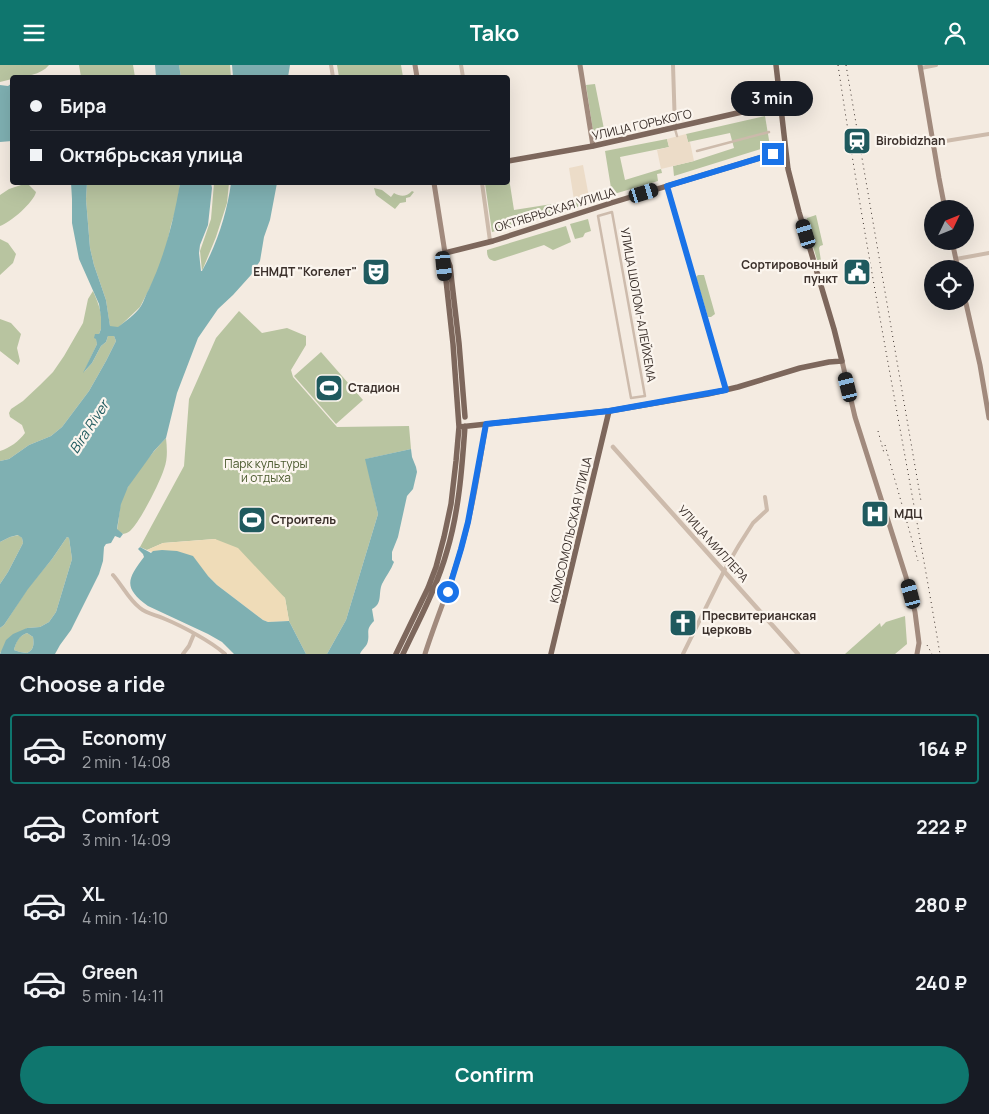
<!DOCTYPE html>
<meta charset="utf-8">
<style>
body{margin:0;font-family:Manrope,sans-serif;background:#20242c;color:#f1f3f6;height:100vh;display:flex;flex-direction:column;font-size:19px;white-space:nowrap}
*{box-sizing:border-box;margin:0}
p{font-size:16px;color:#9ea1a6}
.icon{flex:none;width:28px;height:28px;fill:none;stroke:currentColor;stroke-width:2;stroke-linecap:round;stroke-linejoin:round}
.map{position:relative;height:589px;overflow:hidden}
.drawer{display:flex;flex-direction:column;background:#171b24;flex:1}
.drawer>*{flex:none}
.hud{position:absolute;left:10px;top:10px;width:500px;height:110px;border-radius:5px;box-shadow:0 5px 20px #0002;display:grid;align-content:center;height:110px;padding:0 20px;background:#171b24}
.needle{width:32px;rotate:47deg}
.buttons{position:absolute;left:924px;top:135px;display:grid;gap:10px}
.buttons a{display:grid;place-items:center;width:50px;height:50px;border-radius:50%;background:#171b24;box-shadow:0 5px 20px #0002;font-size:25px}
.end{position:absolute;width:22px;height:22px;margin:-11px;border:6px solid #1a73e8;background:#fff;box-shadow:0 0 0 2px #fff}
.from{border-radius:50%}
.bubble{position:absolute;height:35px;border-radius:18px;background:#171b24;box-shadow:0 5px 20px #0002;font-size:16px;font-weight:700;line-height:35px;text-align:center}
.car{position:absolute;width:15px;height:30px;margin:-15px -8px;border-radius:6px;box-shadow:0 0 4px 1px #0007;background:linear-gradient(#222 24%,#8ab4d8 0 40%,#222 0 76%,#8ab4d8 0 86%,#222 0)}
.hud b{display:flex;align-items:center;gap:18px;height:48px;font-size:19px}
.hud b+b{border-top:1px solid #363941}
.hud i{width:12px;height:12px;background:#f1f3f6}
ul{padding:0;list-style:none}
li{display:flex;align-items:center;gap:15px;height:70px;margin:0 10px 8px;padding:0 10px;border:2px solid transparent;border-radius:5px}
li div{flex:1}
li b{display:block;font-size:19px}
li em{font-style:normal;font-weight:700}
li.current{border-color:#0f766e}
li>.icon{width:45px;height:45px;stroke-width:1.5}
h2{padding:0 20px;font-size:22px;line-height:60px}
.primary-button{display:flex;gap:10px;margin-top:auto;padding:10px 20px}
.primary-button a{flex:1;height:58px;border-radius:30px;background:#0f766e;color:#fff;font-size:20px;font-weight:700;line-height:58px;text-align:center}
header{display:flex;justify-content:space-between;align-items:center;height:65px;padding:0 20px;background:#0f766e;color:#fff;font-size:22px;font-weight:700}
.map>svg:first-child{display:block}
.green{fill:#b8c4a0}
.sand{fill:#efdcb8}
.plaza{fill:#ecdcc8}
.water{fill:#7fb0b2;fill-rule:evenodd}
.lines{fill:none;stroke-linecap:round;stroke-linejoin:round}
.pedestrian{stroke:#cdbbac;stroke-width:2.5}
.minor{stroke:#cdbbac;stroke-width:4}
.tertiary{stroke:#cdbbac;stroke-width:4.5}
.secondary{stroke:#a18a7d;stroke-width:5}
.primary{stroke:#7d675c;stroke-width:5.5}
.rail{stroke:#3b302b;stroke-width:1;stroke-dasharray:1 4;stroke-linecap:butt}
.route{stroke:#1a73e8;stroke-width:6}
.labels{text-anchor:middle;stroke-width:4.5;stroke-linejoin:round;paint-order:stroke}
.street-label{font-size:12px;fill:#3b302b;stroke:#fbf5ee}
.poi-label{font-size:12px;font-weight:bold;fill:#3b302b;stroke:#fbf5ee;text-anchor:start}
.park-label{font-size:12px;fill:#4a5a2e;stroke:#fbf5ee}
.water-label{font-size:14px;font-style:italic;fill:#1f5a5e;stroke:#fbf5ee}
</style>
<header><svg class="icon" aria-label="menu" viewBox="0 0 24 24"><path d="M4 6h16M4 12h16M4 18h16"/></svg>Tako<svg class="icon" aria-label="person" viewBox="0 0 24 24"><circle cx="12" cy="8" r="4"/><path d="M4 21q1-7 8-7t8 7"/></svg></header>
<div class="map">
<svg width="989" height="589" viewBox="0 0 989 589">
<rect width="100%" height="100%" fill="#f4ebe1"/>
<path class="green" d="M0,0H49C41,10 25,12 12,12V14L0,17Z
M79,0H133L135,12H81Z
M179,0H230L231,12H181Z
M337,0H401L403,12H339Z
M595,19L605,69L594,72L586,20Z
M765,51L770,81L674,111L673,101L694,96L734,83L730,68L688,77L686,69Z
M667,74L669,82L620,92L625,115L661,104L662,108L657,109L658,116L614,129H612L605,86Z
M508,107L514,145L590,133L591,138L492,167L485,118H508Z
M27,118L36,127C34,137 10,158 0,161V130L9,124Z
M87,118H180L177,141L171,160L166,183L159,205L140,242L119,262H110L106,235L94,200L90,183L86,134Z
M214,118H229L227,138L216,172L202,206L200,186L211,154Z
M374,123L382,125L391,132L394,128C401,132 406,132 412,126L414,127L410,132L406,133V137L400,138L395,144L376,130Z
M816,150L823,180L820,181L819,183L821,196L818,198L806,158L807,153Z
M588,154L591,166L585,168L583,172L575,174L570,159Z
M566,161L571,177L553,185L544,180L495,196C488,195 487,191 487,185Z
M0,174L8,178L16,189L13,198L0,210Z
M698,210H704L715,249L711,252H708L696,212Z
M93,226C98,237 104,252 101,264C99,270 96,273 97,279L84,307L92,298L101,281L106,277L108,271H114L116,276L106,296L89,326L62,362L51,371L29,380L9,394L0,396V386C10,383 19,376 25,368L22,360L10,352L9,348L11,344L23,336L40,320L53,307L64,291L83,258L88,234Z
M239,246L262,268L287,263L306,271V280L291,305L293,312L337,362L409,361L411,384L366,394L378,449L346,555L327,589H306L289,556L285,533L215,474L163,478L147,485L140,482L184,401L189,334L216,273Z
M0,254L11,258L21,269L17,283L20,296L18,300L0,286Z
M321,287L363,335L336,359L294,311Z
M166,373C167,383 168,394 164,404C160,417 140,457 130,466C127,468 126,468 123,469L117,465C119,456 119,446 121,437C128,416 151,389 166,373Z
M19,470L22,473L23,478L8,507L0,519V477L10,472Z
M67,472L69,473L72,494L56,547L49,557L40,562L27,563L0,588V563L4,560L28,523L52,494Z
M905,551L907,579L895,589H845L880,558L881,562L886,557Z
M27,568L33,572C34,579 34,585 27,588L20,587L14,585C16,576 19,571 27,568Z"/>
<path class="sand" d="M215,474L238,483L285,533L289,556L268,557L263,555L217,520L208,511L147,485L163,478Z"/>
<path class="plaza" d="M686,69L688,77H690L694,96L661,104L657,85L669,82L667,74Z
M583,100L589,132L574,135L569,103Z"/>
<path class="water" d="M155,0H179L181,12H156Z
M232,0H290L288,12H233Z
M12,18V76L0,77V20L8,21Z
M71,118H87L86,134L90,183L94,200L106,235L110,261L118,262C126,256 136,249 141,241C144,236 146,229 149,224C165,190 174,154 180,118H211L212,123L208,160L200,180L199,188L201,206H202C217,179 227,148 231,118H277L270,155L264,172L260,196L251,210L233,230L218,244L198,273L177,328L166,373L154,386L128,422L121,439L117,464L123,469L120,473L115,471L111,478L106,479L104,482L103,496L99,509L71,565L60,580L55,589H0L6,575L13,569L27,563L40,562L49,557L56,547L72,494L69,473L67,472L52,494L28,524L4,560L0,563V519L8,507L23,478L22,473L18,470L10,472L0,477V396L9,394L29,380L51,371L62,362L89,326L106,296L116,276L114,271H108L106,277L101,281L92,298L83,308L97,279L96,274L94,273L95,269H99L101,264V252L99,239L79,194L72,158V134ZM27,568L33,572C34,579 34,585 27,588L20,587L14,585C16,577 19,571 27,568Z
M411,384L412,392L416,402L417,407L413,424L407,431L398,472L392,487V495L394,497C391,505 386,511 382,519C378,528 383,539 372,544L374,556C364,566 371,568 367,579C365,583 362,584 360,589H327L346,555L378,449L365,394Z
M140,482L151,488L153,486L162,485L177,486L193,491L208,511L217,520L263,555L268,557L289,556L306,589H234L222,577L208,569L148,541C123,523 127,514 144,492L143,489L138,484Z"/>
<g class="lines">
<path class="pedestrian" d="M675,64L677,71
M697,86L769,67
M612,147L645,331L631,333L598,151Z"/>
<path class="minor" d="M331,0L333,12
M461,0L463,12
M673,0L675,63
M921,3L936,0
M933,78L989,69
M482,118L490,176
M956,194L989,188
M113,510C122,520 129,535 140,543C147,549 157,550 165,554C182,561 212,577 225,589
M183,589L189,581L194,569
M683,589L724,506L739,480L753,458L767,445L765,432"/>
<path class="tertiary" d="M667,121L726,325
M613,382L798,589"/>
<path class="secondary" d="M415,0L417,12
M580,0L593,81
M920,0L939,113L945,144
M434,118L445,188
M952,176L958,204
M965,234L980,300L989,353
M842,296L855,352L906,512L915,547L919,578L917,589
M425,589C436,554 451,520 461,484C473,443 479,401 486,359"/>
<path class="primary" d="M508,96L593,81L755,44L781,41
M445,188L493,176L611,138L773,89L786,87
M445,188L450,201L459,278L465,352
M459,362L609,346L708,329L738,322L800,303L829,297L842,296L834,264L799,147L788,104L776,0
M396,589L428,523L436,502L444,472L451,439L456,396L459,362L453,279L444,197L445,188
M403,589C419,555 437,522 447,486C459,446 462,403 465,361
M551,589L609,346"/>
<path class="rail" d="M838,0C867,197 907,393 940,589
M846,0L921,436
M878,366L884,388
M885,380L918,496
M927,580L932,589"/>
</g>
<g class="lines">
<path class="route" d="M448,527L461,484L468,457L486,359L609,346L726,325L667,121L773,89"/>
</g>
<defs>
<symbol id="station-square" viewBox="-11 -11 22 22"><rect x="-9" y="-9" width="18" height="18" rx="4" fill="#1f5a5e" stroke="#fbf5ee"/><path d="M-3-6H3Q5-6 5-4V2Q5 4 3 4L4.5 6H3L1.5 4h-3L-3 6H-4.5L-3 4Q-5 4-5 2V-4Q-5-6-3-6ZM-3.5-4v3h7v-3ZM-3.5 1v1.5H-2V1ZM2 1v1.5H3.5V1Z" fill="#fff"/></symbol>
<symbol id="theatre-square" viewBox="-11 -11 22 22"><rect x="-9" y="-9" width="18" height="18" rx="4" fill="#1f5a5e" stroke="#fbf5ee"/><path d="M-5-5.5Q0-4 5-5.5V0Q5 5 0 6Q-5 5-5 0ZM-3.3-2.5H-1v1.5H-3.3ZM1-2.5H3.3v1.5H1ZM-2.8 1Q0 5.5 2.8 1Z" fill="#fff"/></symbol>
<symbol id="civic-square" viewBox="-11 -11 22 22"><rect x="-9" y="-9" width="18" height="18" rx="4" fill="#1f5a5e" stroke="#fbf5ee"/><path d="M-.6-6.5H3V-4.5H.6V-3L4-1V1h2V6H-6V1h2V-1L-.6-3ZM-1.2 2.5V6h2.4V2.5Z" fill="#fff"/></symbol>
<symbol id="stadium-square" viewBox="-11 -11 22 22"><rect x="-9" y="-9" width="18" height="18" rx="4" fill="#1f5a5e" stroke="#fbf5ee"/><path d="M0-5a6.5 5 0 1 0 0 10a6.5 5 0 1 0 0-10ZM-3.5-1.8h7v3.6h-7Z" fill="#fff"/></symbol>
<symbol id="hospital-square" viewBox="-11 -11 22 22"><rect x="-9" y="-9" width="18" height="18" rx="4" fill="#1f5a5e" stroke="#fbf5ee"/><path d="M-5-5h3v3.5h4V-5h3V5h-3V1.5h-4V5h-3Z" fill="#fff"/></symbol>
<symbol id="church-square" viewBox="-11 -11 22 22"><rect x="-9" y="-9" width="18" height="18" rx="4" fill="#1f5a5e" stroke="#fbf5ee"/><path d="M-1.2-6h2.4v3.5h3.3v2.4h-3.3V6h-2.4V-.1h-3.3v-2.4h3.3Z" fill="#fff"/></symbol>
</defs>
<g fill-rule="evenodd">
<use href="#station-square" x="841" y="60" width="32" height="32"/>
<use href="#theatre-square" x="360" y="191" width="32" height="32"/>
<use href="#civic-square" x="841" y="191" width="32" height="32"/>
<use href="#stadium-square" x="313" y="307" width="32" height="32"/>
<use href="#hospital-square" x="859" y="433" width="32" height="32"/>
<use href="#stadium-square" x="236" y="439" width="32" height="32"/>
<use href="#church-square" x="667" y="542" width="32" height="32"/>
</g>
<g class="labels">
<g class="street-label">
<text transform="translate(642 60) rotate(-13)" y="4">УЛИЦА ГОРЬКОГО</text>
<text transform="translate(555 145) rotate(-17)" y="4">ОКТЯБРЬСКАЯ УЛИЦА</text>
<text transform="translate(638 240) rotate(80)" y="4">УЛИЦА ШОЛОМ-АЛЕЙХЕМА</text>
<text transform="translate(571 465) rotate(-77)" y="4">КОМСОМОЛЬСКАЯ УЛИЦА</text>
<text transform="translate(713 479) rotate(48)" y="4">УЛИЦА МИЛЛЕРА</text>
</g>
<g class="poi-label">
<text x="876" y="80">Birobidzhan</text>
<text x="838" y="204" text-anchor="end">Сортировочный<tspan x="838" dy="14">пункт</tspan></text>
<text x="357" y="211" text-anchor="end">ЕНМДТ "Когелет"</text>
<text x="348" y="327">Стадион</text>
<text x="894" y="453">МДЦ</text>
<text x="271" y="459">Строитель</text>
<text x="702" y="555">Пресвитерианская<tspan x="702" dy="14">церковь</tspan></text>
</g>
<g class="park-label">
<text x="266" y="403">Парк культуры<tspan x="266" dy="14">и отдыха</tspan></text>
</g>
<g class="water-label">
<text transform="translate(89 362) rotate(-57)" y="5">Bira River</text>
</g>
</g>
</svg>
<div class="buttons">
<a><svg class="needle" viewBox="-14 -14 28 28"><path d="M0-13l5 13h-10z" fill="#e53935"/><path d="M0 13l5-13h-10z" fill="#9ea1a6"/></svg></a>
<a><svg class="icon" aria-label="locate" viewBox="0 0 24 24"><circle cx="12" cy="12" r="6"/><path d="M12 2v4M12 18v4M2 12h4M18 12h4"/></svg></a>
</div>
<i class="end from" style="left:448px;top:527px"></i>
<i class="end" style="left:773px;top:89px"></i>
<div class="bubble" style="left:731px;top:16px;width:82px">3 min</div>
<i class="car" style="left:644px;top:128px;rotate:73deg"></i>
<i class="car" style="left:806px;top:169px;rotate:343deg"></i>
<i class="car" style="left:444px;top:201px;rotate:174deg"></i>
<i class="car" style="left:848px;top:322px;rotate:346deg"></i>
<i class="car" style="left:911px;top:529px;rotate:345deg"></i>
<div class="hud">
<b><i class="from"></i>Бира</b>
<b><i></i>Октябрьская улица</b>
</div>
</div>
<section class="drawer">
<h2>Choose a ride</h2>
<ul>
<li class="current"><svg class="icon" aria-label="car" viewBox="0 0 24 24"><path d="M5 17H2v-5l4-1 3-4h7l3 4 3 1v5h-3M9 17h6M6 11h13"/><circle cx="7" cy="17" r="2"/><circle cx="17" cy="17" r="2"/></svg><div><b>Economy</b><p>2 min · 14:08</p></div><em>164 ₽</em></li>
<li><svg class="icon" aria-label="car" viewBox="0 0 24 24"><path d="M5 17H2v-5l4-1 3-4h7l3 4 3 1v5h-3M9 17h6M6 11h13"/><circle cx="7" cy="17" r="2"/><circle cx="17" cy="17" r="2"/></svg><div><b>Comfort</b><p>3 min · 14:09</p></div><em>222 ₽</em></li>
<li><svg class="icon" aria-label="car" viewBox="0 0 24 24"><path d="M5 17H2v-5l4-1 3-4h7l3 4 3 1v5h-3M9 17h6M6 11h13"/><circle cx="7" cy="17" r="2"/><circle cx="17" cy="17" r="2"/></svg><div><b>XL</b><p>4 min · 14:10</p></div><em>280 ₽</em></li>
<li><svg class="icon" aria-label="car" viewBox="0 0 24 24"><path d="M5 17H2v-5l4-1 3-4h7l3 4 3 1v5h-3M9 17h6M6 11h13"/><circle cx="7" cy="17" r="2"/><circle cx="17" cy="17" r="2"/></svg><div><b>Green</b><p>5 min · 14:11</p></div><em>240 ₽</em></li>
</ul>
<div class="primary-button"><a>Confirm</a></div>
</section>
